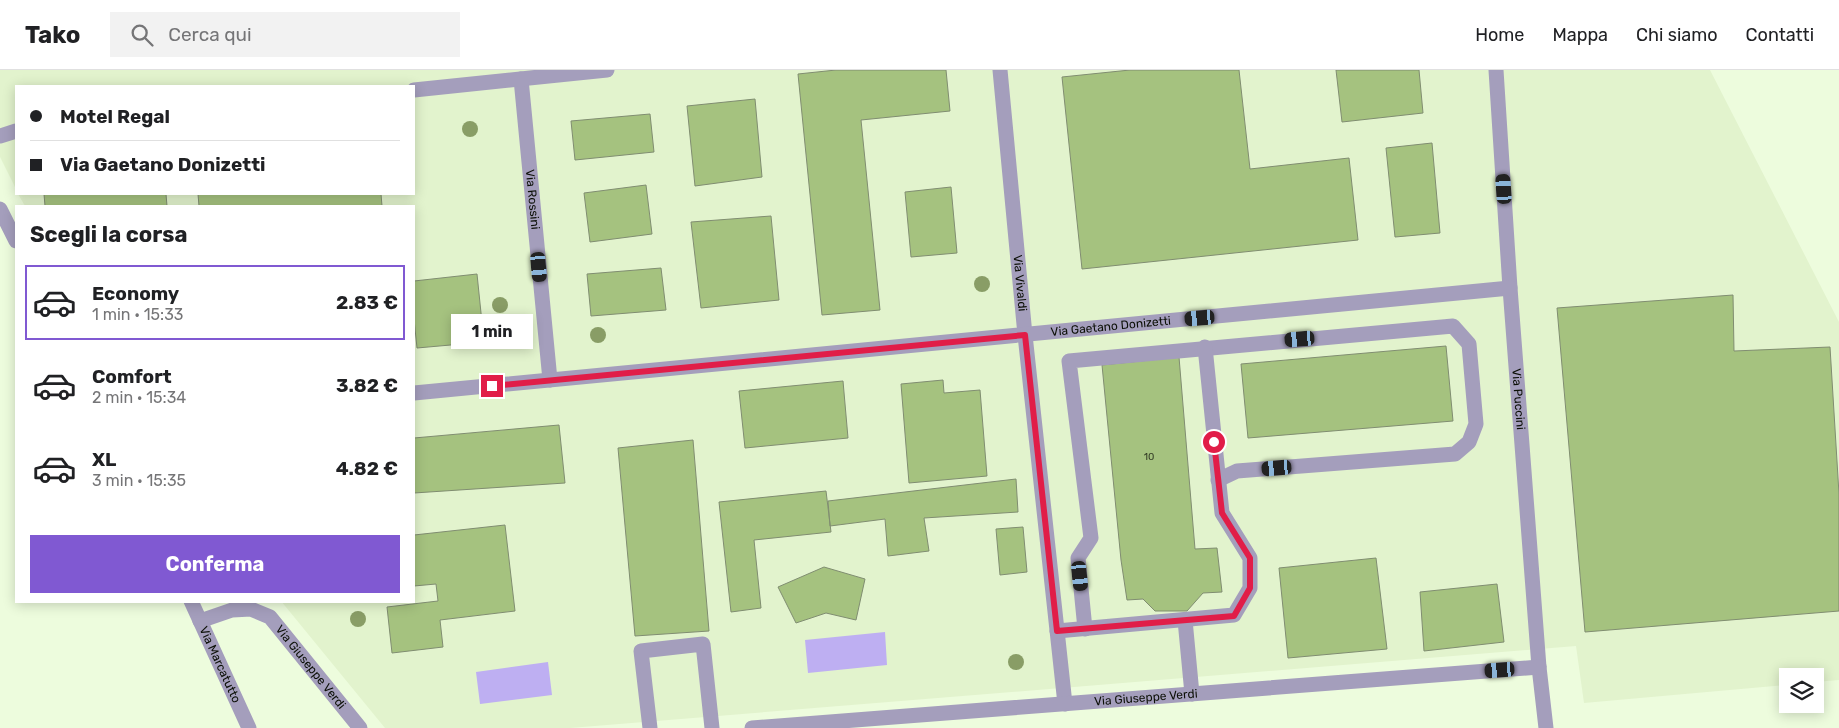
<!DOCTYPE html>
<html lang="it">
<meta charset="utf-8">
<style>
body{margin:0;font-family:Rubik,sans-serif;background:#f2f2f2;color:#202124;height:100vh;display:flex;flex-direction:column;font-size:19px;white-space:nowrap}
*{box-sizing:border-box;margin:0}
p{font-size:16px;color:#757577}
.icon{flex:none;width:28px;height:28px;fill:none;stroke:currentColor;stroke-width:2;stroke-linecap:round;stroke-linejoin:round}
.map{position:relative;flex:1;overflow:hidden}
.sheet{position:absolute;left:15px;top:135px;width:400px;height:398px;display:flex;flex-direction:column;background:#fff;border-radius:0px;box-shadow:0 2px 12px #0003}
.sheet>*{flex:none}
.top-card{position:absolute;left:15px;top:15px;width:400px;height:110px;border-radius:0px;box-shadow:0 2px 12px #0003;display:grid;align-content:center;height:110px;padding:0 15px;background:#fff}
.buttons{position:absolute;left:1779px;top:598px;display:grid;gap:10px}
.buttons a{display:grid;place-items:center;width:45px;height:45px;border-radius:0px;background:#fff;box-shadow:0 2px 12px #0003;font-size:25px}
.end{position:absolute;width:22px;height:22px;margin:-11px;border:6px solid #e11d48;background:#fff;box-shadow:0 0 0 2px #fff}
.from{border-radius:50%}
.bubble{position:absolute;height:35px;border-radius:0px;background:#fff;box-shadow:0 2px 12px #0003;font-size:16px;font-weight:700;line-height:35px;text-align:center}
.car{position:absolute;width:15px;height:30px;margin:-15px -8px;border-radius:6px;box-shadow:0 0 4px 1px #0007;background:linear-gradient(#222 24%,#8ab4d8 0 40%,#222 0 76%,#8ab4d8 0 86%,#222 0)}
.top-card b{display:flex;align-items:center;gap:18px;height:48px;font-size:19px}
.top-card b+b{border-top:1px solid #e0e0e0}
.top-card i{width:12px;height:12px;background:#202124}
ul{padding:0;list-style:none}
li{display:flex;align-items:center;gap:15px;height:75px;margin:0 10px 8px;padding:0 5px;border:2px solid transparent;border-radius:0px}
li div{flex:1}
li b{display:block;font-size:19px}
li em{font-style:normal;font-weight:700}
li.current{border-color:#8059d2}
li>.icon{width:45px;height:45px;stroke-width:1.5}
h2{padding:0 15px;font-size:22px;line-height:60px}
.primary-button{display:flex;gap:10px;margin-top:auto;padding:10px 15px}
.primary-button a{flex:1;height:58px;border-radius:0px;background:#8059d2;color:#fff;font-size:20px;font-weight:700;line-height:58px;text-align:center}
header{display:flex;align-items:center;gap:30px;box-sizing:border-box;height:70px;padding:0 25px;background:#fff;border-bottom:1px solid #e0e0e0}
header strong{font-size:24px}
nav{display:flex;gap:28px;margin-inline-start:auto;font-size:18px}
.search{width:350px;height:45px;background:#f2f2f2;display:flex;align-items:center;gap:12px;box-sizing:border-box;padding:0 18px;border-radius:0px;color:#757577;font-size:19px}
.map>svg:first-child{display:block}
.built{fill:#e2f3cd}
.water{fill:#beaff2}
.building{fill:#a5c27f;stroke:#808d71}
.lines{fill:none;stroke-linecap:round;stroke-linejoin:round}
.minor{stroke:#a49ebc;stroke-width:15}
.tree{fill:#899d66}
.route{stroke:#e11d48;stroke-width:6}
.labels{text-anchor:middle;stroke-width:5;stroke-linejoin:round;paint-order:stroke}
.number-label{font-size:10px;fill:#323c24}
.street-label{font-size:12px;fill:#0b0f06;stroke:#fff}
</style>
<header>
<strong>Tako</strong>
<div class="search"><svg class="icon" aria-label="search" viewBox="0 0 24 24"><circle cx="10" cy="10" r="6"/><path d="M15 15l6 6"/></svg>Cerca qui</div>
<nav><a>Home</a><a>Mappa</a><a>Chi siamo</a><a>Contatti</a></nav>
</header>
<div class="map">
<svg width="1839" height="658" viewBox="0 0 1839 658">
<rect width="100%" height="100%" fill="#edfcdd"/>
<path class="built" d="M0,0H1710L1839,252V610L1815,612V606H1788L1787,615L1584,633L1576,576L570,658H385L281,531H414V136H25L18,124H414V16H16V119L0,87Z"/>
<path class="water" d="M885,562L887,595L808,603L805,570Z
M548,592L552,625L480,634L476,602Z"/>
<path class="building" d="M836,0H946L950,41L861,50L880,240L822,245L798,4Z
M1130,0H1239L1250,99L1349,88L1358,170L1082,199L1062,7Z
M1336,0H1419L1423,43L1342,52Z
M755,29L762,107L695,116L687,36Z
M650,44L654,82L575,90L571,51Z
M1432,73L1440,163L1395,167L1386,78Z
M646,115L652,164L590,172L584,123Z
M951,117L957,183L911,187L905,122Z
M44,124H166L167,136H45Z
M198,124H381L382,136H199Z
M771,146L779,230L701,238L691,152Z
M661,198L666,240L591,246L587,204Z
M477,204L484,272L417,278L414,249V211Z
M1733,225L1734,281L1830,277L1839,424V541L1585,562L1557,238Z
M1446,276L1453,351L1248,368L1241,294Z
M1179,287L1195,479L1217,478L1222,522L1203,523L1187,541H1155L1143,529L1127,530L1121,490L1102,295Z
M943,310L944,323L980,320L987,406L909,413L901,314Z
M843,311L848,368L745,378L739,321Z
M559,355L565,413L414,423V368Z
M693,370L709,561L635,566L618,378Z
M1016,409L1018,442L924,448L929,481L888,486L885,449L830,456L828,431Z
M826,421L831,462L754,470L761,538L731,542L719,432Z
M505,455L515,541L440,550L443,577L392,583L387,537L438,531L436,514L414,516V465Z
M1023,457L1027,502L1000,505L996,459Z
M1376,488L1387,579L1288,588L1279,498Z
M824,497L865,509L856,550L826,543L796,553L778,517Z
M1497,514L1504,572L1424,581L1420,522Z"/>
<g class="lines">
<g class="minor">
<path id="s1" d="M1000,0L1025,265L1065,634"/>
<path id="s2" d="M1496,0L1510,218L1539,597L1546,658"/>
<path id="s3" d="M521,9L550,310"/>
<path d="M414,20L607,0"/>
<path d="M0,66L16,61"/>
<path d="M0,139L16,171"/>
<path id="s4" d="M414,323L1510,218"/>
<path id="s5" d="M191,531L249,658"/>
<path d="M1185,550L1192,624"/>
<path id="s6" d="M200,551L232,540L251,539L270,547L360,658"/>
<path d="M1085,559L1078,488L1091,468L1069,291L1453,256L1469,274L1476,354L1469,372L1455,384L1237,401L1218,410"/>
<path d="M1057,561L1234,545L1250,518V488L1222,443L1205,277"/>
<path d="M650,658L641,581L703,574L712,658"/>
<path id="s7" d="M752,658L1539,597"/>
</g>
</g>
<g class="tree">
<circle cx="470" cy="59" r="8"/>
<circle cx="982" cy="214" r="8"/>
<circle cx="500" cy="235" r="8"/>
<circle cx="598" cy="265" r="8"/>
<circle cx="358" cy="549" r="8"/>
<circle cx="1016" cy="592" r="8"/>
</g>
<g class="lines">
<path class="route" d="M492,316L1025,265L1057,561L1234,546L1250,518V488L1222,443L1214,372"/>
</g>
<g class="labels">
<g class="number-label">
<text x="1149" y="390">10</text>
</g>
<g class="street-label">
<text dy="4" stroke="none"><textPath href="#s3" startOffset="121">Via Rossini</textPath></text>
<text dy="4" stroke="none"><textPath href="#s1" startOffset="214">Via Vivaldi</textPath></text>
<text dy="4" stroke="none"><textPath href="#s4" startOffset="700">Via Gaetano Donizetti</textPath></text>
<text dy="4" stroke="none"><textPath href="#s2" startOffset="330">Via Puccini</textPath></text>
<text dy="4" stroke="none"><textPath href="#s5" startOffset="70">Via Marcatutto</textPath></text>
<text dy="4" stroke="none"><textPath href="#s6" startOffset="138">Via Giuseppe Verdi</textPath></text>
<text dy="4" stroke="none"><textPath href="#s7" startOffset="395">Via Giuseppe Verdi</textPath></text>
</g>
</g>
</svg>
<div class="buttons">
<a><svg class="icon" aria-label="layers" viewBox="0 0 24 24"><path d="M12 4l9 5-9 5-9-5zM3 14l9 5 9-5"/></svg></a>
</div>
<i class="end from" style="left:1214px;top:372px"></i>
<i class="end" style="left:492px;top:316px"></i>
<div class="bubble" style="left:451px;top:244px;width:82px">1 min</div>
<i class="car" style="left:1504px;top:119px;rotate:356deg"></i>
<i class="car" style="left:539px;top:197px;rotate:175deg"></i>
<i class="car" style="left:1200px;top:248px;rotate:265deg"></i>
<i class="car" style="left:1300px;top:269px;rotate:265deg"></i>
<i class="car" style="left:1277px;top:398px;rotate:265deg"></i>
<i class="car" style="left:1080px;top:506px;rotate:174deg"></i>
<i class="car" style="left:1500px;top:600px;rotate:266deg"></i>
<div class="top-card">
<b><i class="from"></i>Motel Regal</b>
<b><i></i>Via Gaetano Donizetti</b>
</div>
<section class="sheet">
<h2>Scegli la corsa</h2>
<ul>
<li class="current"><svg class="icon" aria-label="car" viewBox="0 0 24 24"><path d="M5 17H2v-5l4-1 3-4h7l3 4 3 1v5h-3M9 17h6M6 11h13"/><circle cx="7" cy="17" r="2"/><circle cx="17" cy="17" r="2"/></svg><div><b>Economy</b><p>1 min · 15:33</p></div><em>2.83 €</em></li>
<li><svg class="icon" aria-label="car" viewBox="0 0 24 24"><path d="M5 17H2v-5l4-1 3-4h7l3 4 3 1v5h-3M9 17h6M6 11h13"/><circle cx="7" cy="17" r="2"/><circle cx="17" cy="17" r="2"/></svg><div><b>Comfort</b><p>2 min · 15:34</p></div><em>3.82 €</em></li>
<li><svg class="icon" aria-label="car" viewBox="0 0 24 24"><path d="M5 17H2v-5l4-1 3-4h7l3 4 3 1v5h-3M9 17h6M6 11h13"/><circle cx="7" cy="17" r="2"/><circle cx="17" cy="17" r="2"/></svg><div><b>XL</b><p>3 min · 15:35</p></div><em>4.82 €</em></li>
</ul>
<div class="primary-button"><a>Conferma</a></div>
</section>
</div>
